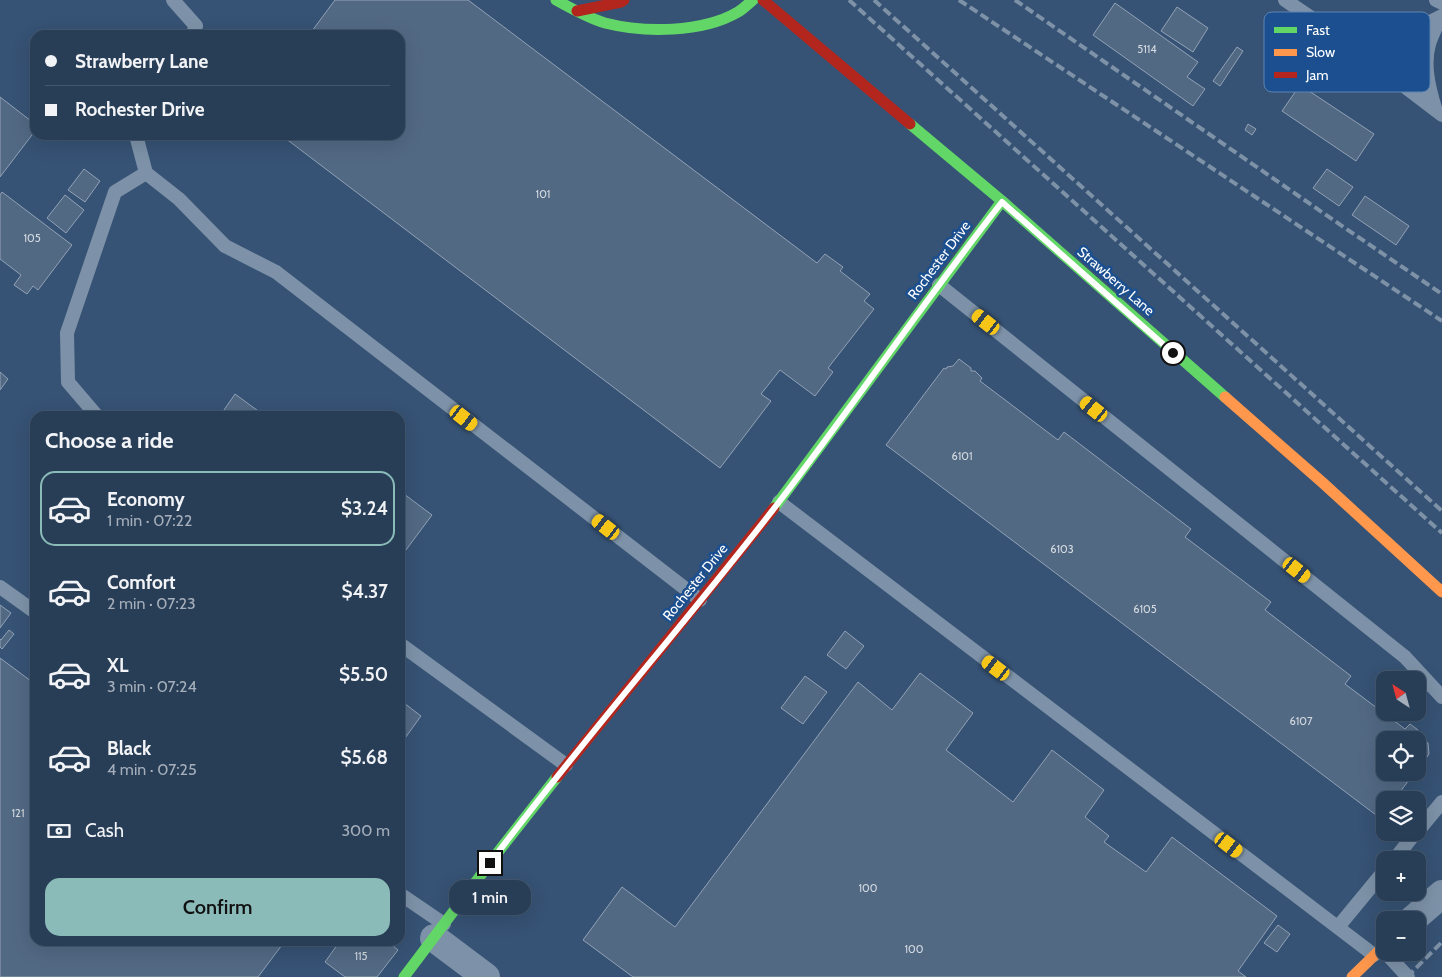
<!DOCTYPE html>
<meta charset="utf-8">
<style>
body{margin:0;font-family:Cabin,sans-serif;background:#344961;color:#f1f3f6;height:100vh;display:flex;flex-direction:column;font-size:19px;white-space:nowrap}
*{box-sizing:border-box;margin:0}
p{font-size:16px;color:#a5aeba}
.icon{flex:none;width:28px;height:28px;fill:none;stroke:currentColor;stroke-width:2;stroke-linecap:round;stroke-linejoin:round}
.map{position:relative;flex:1;overflow:hidden}
.drawer{position:absolute;left:30px;top:411px;width:375px;height:535px;display:flex;flex-direction:column;background:#283e57;border-radius:15px;box-shadow:0 5px 20px #0002,0 0 0 1px #44576d}
.drawer>*{flex:none}
.top-card{position:absolute;left:30px;top:30px;width:375px;height:110px;border-radius:15px;box-shadow:0 5px 20px #0002,0 0 0 1px #44576d;display:grid;align-content:center;height:110px;padding:0 15px;background:#283e57}
.needle{width:32px;rotate:324deg}
.buttons{position:absolute;left:1376px;top:671px;display:grid;gap:10px}
.buttons a{display:grid;place-items:center;width:50px;height:50px;border-radius:10px;background:#283e57;box-shadow:0 5px 20px #0002,0 0 0 1px #44576d;font-size:25px}
.end{position:absolute;width:22px;height:22px;margin:-11px;border:6px solid #fff;background:#111;box-shadow:0 0 0 2px #111}
.from{border-radius:50%}
.bubble{position:absolute;height:35px;border-radius:15px;background:#283e57;box-shadow:0 5px 20px #0002,0 0 0 1px #44576d;font-size:16px;font-weight:600;line-height:35px;text-align:center}
.car{position:absolute;width:15px;height:30px;margin:-15px -8px;border-radius:6px;box-shadow:0 0 4px 1px #0007;background:linear-gradient(#f5c518 24%,#345 0 40%,#f5c518 0 76%,#345 0 86%,#f5c518 0)}
.top-card b{display:flex;align-items:center;gap:18px;height:48px;font-size:19px}
.top-card b+b{border-top:1px solid #44576d}
.top-card i{width:12px;height:12px;background:#f1f3f6}
ul{padding:0;list-style:none}
li{display:flex;align-items:center;gap:15px;height:75px;margin:0 10px 8px;padding:0 5px;border:2px solid transparent;border-radius:15px}
li div{flex:1}
li b{display:block;font-size:19px}
li em{font-style:normal;font-weight:600}
li.active{border-color:#8bbbb9}
li>.icon{width:45px;height:45px;stroke-width:1.5}
h2{padding:0 15px;font-size:22px;line-height:60px}
.pay{display:flex;align-items:center;gap:12px;height:55px;padding:0 15px;font-size:19px}
.pay p{margin-inline-start:auto}
.cta{display:flex;gap:10px;margin-top:auto;padding:10px 15px}
.cta a{flex:1;height:58px;border-radius:15px;background:#8bbbb9;color:#111;font-size:20px;font-weight:600;line-height:58px;text-align:center}
.map>svg:first-child{display:block}
.building{fill:#526984;stroke:#92a2b6}
.lines{fill:none;stroke-linecap:round;stroke-linejoin:round}
.lane{stroke:#7d92a8;stroke-width:14}
.street{stroke:#7d92a8;stroke-width:28}
.fast{stroke:#63d668;stroke-width:11}
.slow{stroke:#ff974d;stroke-width:11}
.jam{stroke:#b3261e;stroke-width:11}
.rail{stroke:#7e92a7;stroke-width:4;stroke-dasharray:9 4;stroke-linecap:butt}
.route{stroke:#fff;stroke-width:6}
.labels{text-anchor:middle;stroke-width:5;stroke-linejoin:round;paint-order:stroke}
.number-label{font-size:11px;fill:#d4dae0}
.street-label{font-size:14px;fill:#fff;stroke:#1b4f8f}
.key{fill:#1b4f8f;stroke:#5f84b1;stroke-width:1}
.key-label{font-size:14px;fill:#fff}
</style>
<div class="map">
<svg width="1442" height="977" viewBox="0 0 1442 977">
<rect width="100%" height="100%" fill="#365274"/>
<path class="building" d="M335,0H468L817,263L825,254L843,267L840,271L870,294L864,301L874,309L828,368L833,372L815,396L780,370L761,394L771,401L720,468L281,135H400V35H309Z
M1115,3L1198,62L1187,77L1205,89L1193,106L1093,35Z
M1177,7L1208,28L1193,52L1161,31Z
M1237,47L1243,51L1220,86L1213,81Z
M1300,85L1374,134L1356,161L1282,111Z
M0,97L35,124V131L0,177Z
M1248,124L1256,129L1252,135L1245,130Z
M84,169L100,181L85,202L68,190Z
M1327,169L1353,187L1339,206L1313,188Z
M2,192L72,245L38,290L33,286L27,294L14,285L21,275L0,259V195Z
M65,195L84,210L66,233L47,218Z
M1365,196L1409,226L1396,245L1352,215Z
M959,359L971,368V371H975L982,378L980,381L1058,440L1064,432L1191,529L1185,537L1271,602L1265,610L1351,676L1345,684L1405,729L1410,724L1418,730L1413,734L1416,736L1417,735L1428,743L1429,754L1418,770V740H1385V772H1415L1394,800H1385V812L1380,818L886,445L944,368L946,369L947,367L953,366Z
M0,372L8,379L0,390Z
M235,394L265,416H232L224,410Z
M400,491L432,515L400,558Z
M0,605L11,613L0,628Z
M9,630L14,634L2,649L0,647V639L1,640Z
M845,631L864,646L846,669L827,655Z
M0,658L35,684V941H285L258,977H0Z
M920,673L973,713L946,750L1013,802L1052,750L1104,790L1085,817L1109,836L1104,842L1146,872L1172,837L1277,916L1238,971L1246,977H633L583,940L622,887L675,927L858,682L892,710Z
M805,676L827,692L803,724L781,708Z
M400,700L421,716L400,745Z
M1278,925L1290,934L1277,952L1264,943Z
M340,941H387L398,950L377,977H345L325,962Z"/>
<g class="lines">
<path class="lane" d="M173,0L196,26L192,35
M1285,0L1341,38L1442,115
M1436,0L1442,3
M1341,38L1383,39L1412,31L1442,16
M1435,108C1429,88 1423,65 1429,44C1432,35 1436,27 1440,18
M140,135L137,139L146,173
M939,285L1405,657L1442,697
M97,416L68,382L67,333L115,192L146,173L179,199L225,246L276,272L700,600
M779,502L1374,955
M0,587L35,612
M400,644L566,765
M1418,831L1442,802
M1394,860L1416,832
M400,894L444,924
M1338,927L1385,870
M1385,952L1408,977"/>
<path class="street" d="M1412,920L1442,894
M434,938L486,977"/>
<path class="fast" d="M556,0C572,9 588,18 605,23C644,33 702,33 738,12C743,9 748,4 753,0
M910,124L1002,201L1225,397
M774,508L1002,201
M404,977L502,847L557,777"/>
<path class="slow" d="M1225,397L1323,483L1442,592
M1352,977L1385,945"/>
<path class="jam" d="M763,0L910,124
M577,11L621,2L624,0
M557,777L774,508"/>
<path class="rail" d="M849,0L1442,533
M874,0L1442,511
M959,0L1442,321
M1015,0L1345,228L1442,294
M1407,977L1442,942"/>
</g>
<g class="lines">
<path class="route" d="M490,863C583,739 685,624 779,502C855,403 925,300 1002,202L1173,353"/>
</g>
<g class="labels">
<g class="number-label">
<text x="1147" y="53">5114</text>
<text x="543" y="198">101</text>
<text x="32" y="242">105</text>
<text x="962" y="460">6101</text>
<text x="1062" y="553">6103</text>
<text x="1145" y="613">6105</text>
<text x="1301" y="725">6107</text>
<text x="18" y="817">121</text>
<text x="868" y="892">100</text>
<text x="914" y="953">100</text>
<text x="361" y="960">115</text>
</g>
<g class="street-label">
<text transform="translate(939 260) rotate(-53)" y="5">Rochester Drive</text>
<text transform="translate(1116 281) rotate(41)" y="5">Strawberry Lane</text>
<text transform="translate(695 582) rotate(-51)" y="5">Rochester Drive</text>
</g>
</g>
<rect x="1264" y="12" width="166" height="80" rx="8" class="key"/>
<rect x="1274" y="27" width="23" height="6" fill="#63d668"/>
<rect x="1274" y="49" width="23" height="7" fill="#ff974d"/>
<rect x="1274" y="72" width="23" height="6" fill="#b3261e"/>
<g class="key-label">
<text x="1306" y="35">Fast</text>
<text x="1306" y="57">Slow</text>
<text x="1306" y="80">Jam</text>
</g>
</svg>
<div class="buttons">
<a><svg class="needle" viewBox="-14 -14 28 28"><path d="M0-13l5 13h-10z" fill="#e53935"/><path d="M0 13l5-13h-10z" fill="#a5aeba"/></svg></a>
<a><svg class="icon" aria-label="locate" viewBox="0 0 24 24"><circle cx="12" cy="12" r="6"/><path d="M12 2v4M12 18v4M2 12h4M18 12h4"/></svg></a>
<a><svg class="icon" aria-label="layers" viewBox="0 0 24 24"><path d="M12 4l9 5-9 5-9-5zM3 14l9 5 9-5"/></svg></a>
<a>+</a>
<a>−</a>
</div>
<i class="end from" style="left:1173px;top:353px"></i>
<i class="end" style="left:490px;top:863px"></i>
<div class="bubble" style="left:449px;top:880px;width:82px">1 min</div>
<i class="car" style="left:986px;top:322px;rotate:308deg"></i>
<i class="car" style="left:1094px;top:409px;rotate:309deg"></i>
<i class="car" style="left:464px;top:418px;rotate:128deg"></i>
<i class="car" style="left:606px;top:527px;rotate:308deg"></i>
<i class="car" style="left:1297px;top:570px;rotate:128deg"></i>
<i class="car" style="left:996px;top:668px;rotate:307deg"></i>
<i class="car" style="left:1229px;top:845px;rotate:127deg"></i>
<div class="top-card">
<b><i class="from"></i>Strawberry Lane</b>
<b><i></i>Rochester Drive</b>
</div>
<section class="drawer">
<h2>Choose a ride</h2>
<ul>
<li class="active"><svg class="icon" aria-label="car" viewBox="0 0 24 24"><path d="M5 17H2v-5l4-1 3-4h7l3 4 3 1v5h-3M9 17h6M6 11h13"/><circle cx="7" cy="17" r="2"/><circle cx="17" cy="17" r="2"/></svg><div><b>Economy</b><p>1 min · 07:22</p></div><em>$3.24</em></li>
<li><svg class="icon" aria-label="car" viewBox="0 0 24 24"><path d="M5 17H2v-5l4-1 3-4h7l3 4 3 1v5h-3M9 17h6M6 11h13"/><circle cx="7" cy="17" r="2"/><circle cx="17" cy="17" r="2"/></svg><div><b>Comfort</b><p>2 min · 07:23</p></div><em>$4.37</em></li>
<li><svg class="icon" aria-label="car" viewBox="0 0 24 24"><path d="M5 17H2v-5l4-1 3-4h7l3 4 3 1v5h-3M9 17h6M6 11h13"/><circle cx="7" cy="17" r="2"/><circle cx="17" cy="17" r="2"/></svg><div><b>XL</b><p>3 min · 07:24</p></div><em>$5.50</em></li>
<li><svg class="icon" aria-label="car" viewBox="0 0 24 24"><path d="M5 17H2v-5l4-1 3-4h7l3 4 3 1v5h-3M9 17h6M6 11h13"/><circle cx="7" cy="17" r="2"/><circle cx="17" cy="17" r="2"/></svg><div><b>Black</b><p>4 min · 07:25</p></div><em>$5.68</em></li>
</ul>
<div class="pay"><svg class="icon" aria-label="cash" viewBox="0 0 24 24"><path d="M3 7h18v10H3z"/><circle cx="12" cy="12" r="2"/></svg>Cash<p>300 m</p></div>
<div class="cta"><a>Confirm</a></div>
</section>
</div>
